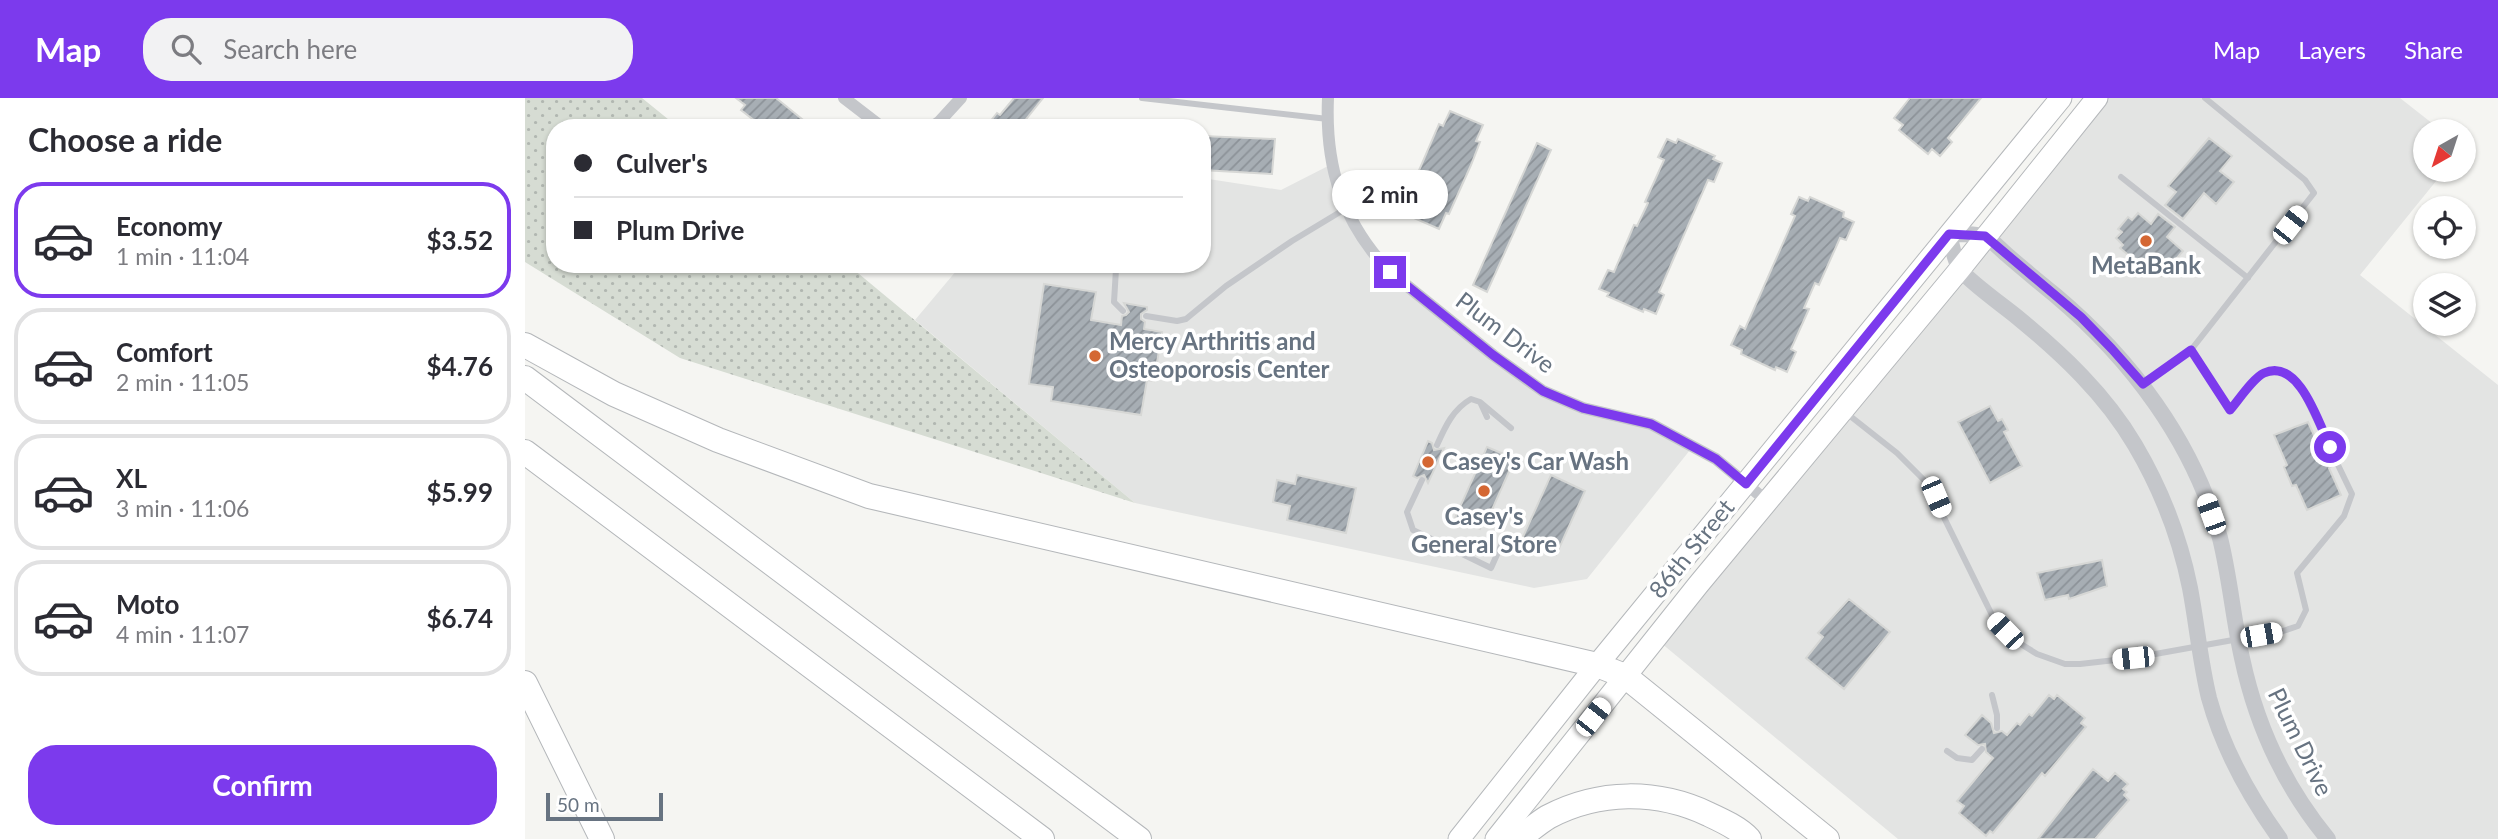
<!DOCTYPE html>
<meta charset="utf-8">
<style>
body{margin:0;font-family:Lato,sans-serif;background:#f2f2f3;color:#2b2b33;height:100vh;display:flex;flex-direction:column;font-size:26px;white-space:nowrap}
*{box-sizing:border-box;margin:0}
p{font-size:23px;color:#7c7c81}
.icon{flex:none;width:38px;height:38px;fill:none;stroke:currentColor;stroke-width:2;stroke-linecap:round;stroke-linejoin:round}
.map{position:relative;flex:1;overflow:hidden}
.drawer{display:flex;flex-direction:column;background:#fff;width:525px}
.drawer>*{flex:none}
.hud{position:absolute;left:21px;top:21px;width:665px;height:154px;border-radius:28px;box-shadow:0 2px 5px #0004;display:grid;align-content:center;height:154px;padding:0 28px;background:#fff}
.needle{width:46px;rotate:219deg}
.fabs{position:absolute;left:1888px;top:21px;display:grid;gap:14px}
.fabs a{display:grid;place-items:center;width:63px;height:63px;border-radius:50%;background:#fff;box-shadow:0 2px 5px #0004;font-size:35px}
.scale{position:absolute;left:21px;bottom:18px;width:117px;box-sizing:border-box;padding-left:7px;border:4px solid #677381;border-top:0;font-size:19px;line-height:24px;white-space:nowrap;color:#677381;-webkit-text-stroke:5px #fff;paint-order:stroke}
.end{position:absolute;width:32px;height:32px;margin:-16px;border:9px solid #7c3aed;background:#fff;box-shadow:0 0 0 4px #fff}
.from{border-radius:50%}
.bubble{position:absolute;height:49px;border-radius:24px;background:#fff;box-shadow:0 2px 5px #0004;font-size:23px;font-weight:700;line-height:49px;text-align:center}
.car{position:absolute;width:21px;height:42px;margin:-21px -10px;border-radius:9px;box-shadow:0 0 5px 2px #0007;background:linear-gradient(#fff 24%,#345 0 40%,#fff 0 76%,#345 0 86%,#fff 0)}
.hud b{display:flex;align-items:center;gap:24px;height:66px;font-size:26px}
.hud b+b{border-top:2px solid #e1e1e2}
.hud i{width:18px;height:18px;background:#2b2b33}
ul{padding:0;list-style:none}
li{display:flex;align-items:center;gap:21px;height:116px;margin:0 14px 10px;padding:0 14px;border:4px solid #e1e1e2;border-radius:28px}
li div{flex:1}
li b{display:block;font-size:26px}
li em{font-style:normal;font-weight:700}
li.selected{border-color:#7c3aed}
li>.icon{width:63px;height:63px;stroke-width:1.5}
h2{padding:0 28px;font-size:32px;line-height:84px}
.primary-button{display:flex;gap:14px;margin-top:auto;padding:14px 28px}
.primary-button a{flex:1;height:80px;border-radius:28px;background:#7c3aed;color:#fff;font-size:28px;font-weight:700;line-height:80px;text-align:center}
header{display:flex;align-items:center;gap:42px;box-sizing:border-box;height:98px;padding:0 35px;background:#7c3aed;color:#fff}
header strong{font-size:33px}
nav{display:flex;gap:38px;margin-inline-start:auto;font-size:24px}
.search{width:490px;height:63px;background:#f2f2f3;display:flex;align-items:center;gap:18px;box-sizing:border-box;padding:0 24px;border-radius:28px;color:#7c7c81;font-size:26px}
main{display:flex;flex:1;min-height:0}
.map>svg:first-child{display:block}
.built{fill:#e3e4e3}
.park{fill:url(#park-dots)}
.building{fill:url(#building-hatch);stroke:#d6d7d5;stroke-width:2}
.lines{fill:none;stroke-linecap:round;stroke-linejoin:round}
.primary-casing{stroke:#b5b8bb;stroke-width:23}
.motorway-casing{stroke:#b4b7ba;stroke-width:26}
.service{stroke:#c4c6ca;stroke-width:6}
.minor{stroke:#c4c6ca;stroke-width:12}
.tertiary{stroke:#c4c6ca;stroke-width:16}
.primary{stroke:#fff;stroke-width:21}
.motorway{stroke:#fff;stroke-width:24}
.route{stroke:#7c3aed;stroke-width:9}
.poi-dot{fill:#d46733;stroke:#fff;stroke-width:2.5}
.labels{text-anchor:middle;stroke-width:7;stroke-linejoin:round;paint-order:stroke}
.poi-label{font-size:24px;font-weight:bold;fill:#677381;stroke:#fff}
.street-label{font-size:24px;fill:#677381;stroke:#fff}
</style>
<header>
<strong>Map</strong>
<div class="search"><svg class="icon" aria-label="search" viewBox="0 0 24 24"><circle cx="10" cy="10" r="6"/><path d="M15 15l6 6"/></svg>Search here</div>
<nav><a>Map</a><a>Layers</a><a>Share</a></nav>
</header>
<main>
<section class="drawer">
<h2>Choose a ride</h2>
<ul>
<li class="selected"><svg class="icon" aria-label="car" viewBox="0 0 24 24"><path d="M5 17H2v-5l4-1 3-4h7l3 4 3 1v5h-3M9 17h6M6 11h13"/><circle cx="7" cy="17" r="2"/><circle cx="17" cy="17" r="2"/></svg><div><b>Economy</b><p>1 min · 11:04</p></div><em>$3.52</em></li>
<li><svg class="icon" aria-label="car" viewBox="0 0 24 24"><path d="M5 17H2v-5l4-1 3-4h7l3 4 3 1v5h-3M9 17h6M6 11h13"/><circle cx="7" cy="17" r="2"/><circle cx="17" cy="17" r="2"/></svg><div><b>Comfort</b><p>2 min · 11:05</p></div><em>$4.76</em></li>
<li><svg class="icon" aria-label="car" viewBox="0 0 24 24"><path d="M5 17H2v-5l4-1 3-4h7l3 4 3 1v5h-3M9 17h6M6 11h13"/><circle cx="7" cy="17" r="2"/><circle cx="17" cy="17" r="2"/></svg><div><b>XL</b><p>3 min · 11:06</p></div><em>$5.99</em></li>
<li><svg class="icon" aria-label="car" viewBox="0 0 24 24"><path d="M5 17H2v-5l4-1 3-4h7l3 4 3 1v5h-3M9 17h6M6 11h13"/><circle cx="7" cy="17" r="2"/><circle cx="17" cy="17" r="2"/></svg><div><b>Moto</b><p>4 min · 11:07</p></div><em>$6.74</em></li>
</ul>
<div class="primary-button"><a>Confirm</a></div>
</section>
<div class="map">
<svg width="1973" height="741" viewBox="0 0 1973 741">
<defs>
<pattern id="park-dots" width="8" height="8" patternUnits="userSpaceOnUse" patternTransform="scale(1.75)"><rect width="8" height="8" fill="#d6dcd3"/><path d="M2 2h.1M6 6h.1" fill="none" stroke="#b1b7b1" stroke-width="1.8" stroke-linecap="round"/></pattern>
<pattern id="building-hatch" width="6" height="6" patternUnits="userSpaceOnUse" patternTransform="scale(1.75)"><rect width="6" height="6" fill="#a7aeb4"/><path d="M-1 1l2-2M0 6l6-6M5 7l2-2" fill="none" stroke="#8c9298"/></pattern>
</defs>
<rect width="100%" height="100%" fill="#f5f5f2"/>
<path class="built" d="M1572,0H1875L1917,33H1900V72H1920L1835,177L1973,287V741H1373L1130,540Z
M807,66L811,86L851,159L994,277L1081,316L1169,347L1062,481L1009,490L610,405L390,222L437,166H677V80L756,92Z"/>
<path class="park" d="M0,0H117L154,30H30V166H322L610,405L155,260L0,164Z"/>
<path class="building" d="M211,0H251L288,30H239L216,12L220,7Z
M489,0H518L494,30H460L472,15L475,17Z
M1385,0H1456L1423,40L1427,44L1415,58L1407,51L1403,56L1374,32L1378,27L1369,20Z
M925,13L958,27L951,43L955,44L946,67L924,116L921,115L914,131L882,117L889,101L885,100L894,78L892,77L914,26L918,28Z
M677,38L750,41L747,76L677,72Z
M1684,40L1707,58L1695,73L1709,84L1691,106L1679,95L1658,121L1640,107L1651,94L1643,88Z
M1142,41L1151,45L1153,41L1190,58L1188,61L1197,65L1189,84L1183,82L1134,194L1139,197L1131,216L1119,211L1118,214L1082,198L1084,195L1074,191L1083,172L1089,174L1109,127L1112,128L1123,105L1120,104L1139,62L1133,59Z
M1012,45L1026,52L962,194L948,187Z
M1274,99L1283,103L1285,99L1319,114L1318,119L1329,124L1321,142L1315,140L1294,187L1290,185L1279,210L1284,211L1266,251L1271,254L1262,274L1251,269L1250,272L1216,256L1217,252L1206,247L1215,228L1220,231L1270,118L1266,116Z
M1613,115L1626,126L1633,116L1650,129L1642,139L1658,153L1636,178L1630,173L1627,177L1595,150L1598,147L1591,140L1597,134L1593,131L1603,119L1607,122Z
M519,186L571,194L566,222L596,227L597,218L601,217L604,214L599,205L622,209V212L616,216V221L620,224L619,231L637,234L629,283L622,282L616,317L526,303L528,289L504,286Z
M1465,308L1473,323L1477,321L1483,332L1479,334L1497,368L1465,385L1433,324Z
M1783,324L1796,353H1800L1807,368L1804,370L1816,397L1782,412L1771,387L1767,388L1759,369L1762,367L1749,337Z
M903,343L907,345L909,352L919,350L903,385L899,377L892,380L888,378Z
M962,349L988,360L985,365L987,367L961,425L958,424L955,431L930,420Z
M772,377L831,390L821,435L762,422L765,408L748,404L752,382L770,386Z
M1026,377L1060,393L1031,457L997,441Z
M1577,462L1582,488L1544,501L1543,497L1520,502L1512,475Z
M1324,501L1365,534L1319,591L1281,560L1298,539L1293,535Z
M1524,597L1529,601L1532,597L1560,620L1556,625L1561,629L1520,678L1517,675L1468,735L1465,733L1461,738L1434,715L1439,708L1432,703L1468,660L1461,654L1460,646L1453,647L1440,637L1457,617L1466,625L1469,635L1477,633L1482,637L1492,625L1495,627L1504,616L1507,618Z
M1568,671L1583,683L1590,675L1603,686L1598,691L1602,694L1599,697L1604,702L1570,741H1513Z"/>
<g class="lines">
<defs>
<path id="primary" d="M934,741L1072,567L1536,0
M971,741L1173,487L1435,171L1572,0"/>
<path id="motorway" d="M0,247L89,296L193,342L344,398L1072,567L1100,578L1302,741
M0,280L614,741
M0,354L517,741
M0,585L77,741
M993,741C1003,734 1013,725 1023,719C1074,692 1132,692 1183,716C1196,722 1214,730 1224,741"/>
</defs>
<use href="#primary" class="primary-casing"/>
<use href="#motorway" class="motorway-casing"/>
<path class="service" d="M617,0L803,21
M1596,79L1723,180
M591,171L589,204L598,213
M621,218L652,223L661,221L701,188L767,143L820,111
M1618,286L1666,252L1789,95L1780,82L1680,0
M956,306L962,319
M1320,314L1372,355L1402,385L1469,521L1491,543L1512,556L1540,566H1555L1608,560L1758,533L1773,528L1781,512L1772,475L1819,418L1827,396L1773,284C1740,257 1726,289 1705,312L1666,252
M912,347C920,329 928,311 946,301L955,304L986,330
M897,382L882,414L888,432L966,470L979,441
M1467,597L1472,617V630
M1422,653L1432,660L1447,662L1457,651"/>
<path class="minor" d="M319,0L358,30
M803,0C800,69 817,124 865,174L968,257L1018,293L1058,310L1126,326L1191,361L1243,404
M405,30L414,24L436,0"/>
<path class="tertiary" d="M1755,741C1724,698 1698,651 1684,600C1675,563 1672,527 1665,490C1655,440 1636,391 1610,347C1580,296 1537,256 1492,219C1480,209 1442,182 1435,171C1429,162 1427,146 1424,136C1434,136 1452,135 1461,139C1468,143 1475,151 1481,156C1497,170 1514,184 1530,197C1606,261 1668,343 1695,440C1705,480 1708,520 1717,560C1731,626 1760,689 1803,741"/>
<use href="#primary" class="primary"/>
<use href="#motorway" class="motorway"/>
</g>
<g class="lines">
<path class="route" d="M865,174L968,257L1018,293L1058,310L1126,326L1191,361L1221,386L1424,136L1460,138L1556,219L1587,251L1618,286L1666,252L1705,312C1713,303 1728,280 1739,275C1774,259 1794,326 1805,349"/>
</g>
<g class="poi-dot">
<circle cx="1621" cy="143" r="7"/>
<circle cx="570" cy="258" r="7"/>
<circle cx="903" cy="364" r="7"/>
<circle cx="959" cy="393" r="7"/>
</g>
<g class="labels">
<g class="poi-label">
<text x="1621" y="176">MetaBank</text>
<text x="584" y="252" text-anchor="start">Mercy Arthritis and<tspan x="584" dy="28">Osteoporosis Center</tspan></text>
<text x="917" y="372" text-anchor="start">Casey's Car Wash</text>
<text x="959" y="427">Casey's<tspan x="959" dy="28">General Store</tspan></text>
</g>
<g class="street-label">
<text transform="translate(980 235) rotate(37)" y="8">Plum Drive</text>
<text transform="translate(1167 451) rotate(-51)" y="8">86th Street</text>
<text transform="translate(1775 644) rotate(64)" y="8">Plum Drive</text>
</g>
</g>
</svg>
<div class="fabs">
<a><svg class="needle" viewBox="-14 -14 28 28"><path d="M0-13l5 13h-10z" fill="#e53935"/><path d="M0 13l5-13h-10z" fill="#7c7c81"/></svg></a>
<a><svg class="icon" aria-label="locate" viewBox="0 0 24 24"><circle cx="12" cy="12" r="6"/><path d="M12 2v4M12 18v4M2 12h4M18 12h4"/></svg></a>
<a><svg class="icon" aria-label="layers" viewBox="0 0 24 24"><path d="M12 4l9 5-9 5-9-5zM3 14l9 5 9-5"/></svg></a>
</div>
<div class="scale">50 m</div>
<i class="end from" style="left:1805px;top:349px"></i>
<i class="end" style="left:865px;top:174px"></i>
<div class="bubble" style="left:807px;top:72px;width:116px">2 min</div>
<i class="car" style="left:1765px;top:127px;rotate:38deg"></i>
<i class="car" style="left:1411px;top:399px;rotate:157deg"></i>
<i class="car" style="left:1686px;top:416px;rotate:340deg"></i>
<i class="car" style="left:1480px;top:533px;rotate:316deg"></i>
<i class="car" style="left:1736px;top:537px;rotate:80deg"></i>
<i class="car" style="left:1608px;top:560px;rotate:264deg"></i>
<i class="car" style="left:1068px;top:619px;rotate:38deg"></i>
<div class="hud">
<b><i class="from"></i>Culver's</b>
<b><i></i>Plum Drive</b>
</div>
</div>
</main>
